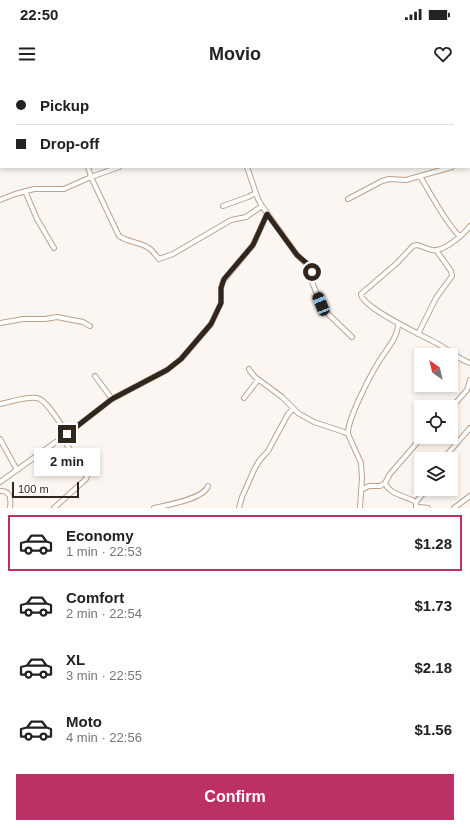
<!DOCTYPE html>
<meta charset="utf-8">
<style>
body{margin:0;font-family:Helvetica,sans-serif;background:#f6f6f6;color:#222;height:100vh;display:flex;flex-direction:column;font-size:15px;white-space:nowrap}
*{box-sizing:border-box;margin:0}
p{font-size:13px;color:#767676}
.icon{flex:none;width:22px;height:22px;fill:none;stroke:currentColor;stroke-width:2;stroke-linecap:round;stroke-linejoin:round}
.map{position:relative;height:428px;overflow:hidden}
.sheet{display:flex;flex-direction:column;background:#fff;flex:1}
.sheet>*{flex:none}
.banner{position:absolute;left:0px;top:0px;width:470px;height:88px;box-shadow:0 2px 6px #0003;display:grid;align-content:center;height:88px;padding:0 16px;background:#fff}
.needle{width:26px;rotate:326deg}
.tools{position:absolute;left:414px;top:268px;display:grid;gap:8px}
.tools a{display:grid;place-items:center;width:44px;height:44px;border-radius:0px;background:#fff;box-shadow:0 2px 6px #0003;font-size:20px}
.scale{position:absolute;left:12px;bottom:10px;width:67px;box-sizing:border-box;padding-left:4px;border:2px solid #30261e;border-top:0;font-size:11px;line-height:14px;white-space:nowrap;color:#30261e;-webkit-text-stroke:3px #fff;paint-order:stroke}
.end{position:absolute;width:18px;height:18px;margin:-9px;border:5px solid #30261e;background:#fff;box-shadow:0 0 0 2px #fff}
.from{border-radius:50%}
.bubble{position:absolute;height:28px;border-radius:0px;background:#fff;box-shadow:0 2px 6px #0003;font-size:13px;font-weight:600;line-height:28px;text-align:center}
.car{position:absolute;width:12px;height:24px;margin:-12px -6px;border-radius:5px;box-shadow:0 0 3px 1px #0007;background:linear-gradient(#222 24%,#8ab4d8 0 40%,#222 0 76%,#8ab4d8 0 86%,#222 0)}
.banner b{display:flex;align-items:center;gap:14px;height:38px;font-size:15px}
.banner b+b{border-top:1px solid #e0e0e0}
.banner i{width:10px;height:10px;background:#222}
ul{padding:7px 0 0;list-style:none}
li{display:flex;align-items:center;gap:12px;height:56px;margin:0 8px 6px;padding:0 8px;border:2px solid transparent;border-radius:0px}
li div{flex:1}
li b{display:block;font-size:15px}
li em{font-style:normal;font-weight:600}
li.active{border-color:#bc3065}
li>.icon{width:36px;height:36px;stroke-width:1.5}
.cta{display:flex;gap:8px;margin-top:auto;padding:8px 16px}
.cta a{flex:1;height:46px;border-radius:0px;background:#bc3065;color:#fff;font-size:16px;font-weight:600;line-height:46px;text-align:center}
.status{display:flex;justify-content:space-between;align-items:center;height:28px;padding:0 20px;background:#fff;direction:ltr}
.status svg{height:11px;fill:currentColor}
header{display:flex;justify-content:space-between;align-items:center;height:52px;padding:0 16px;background:#fff;font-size:18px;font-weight:600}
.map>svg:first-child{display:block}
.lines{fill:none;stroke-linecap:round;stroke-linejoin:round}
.street-casing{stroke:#bba28d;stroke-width:6}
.secondary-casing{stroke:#bba28d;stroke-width:8}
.street{stroke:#fff;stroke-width:4}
.secondary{stroke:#fff;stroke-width:5.5}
.route{stroke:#30261e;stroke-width:5}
</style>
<div class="status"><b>22:50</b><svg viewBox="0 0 49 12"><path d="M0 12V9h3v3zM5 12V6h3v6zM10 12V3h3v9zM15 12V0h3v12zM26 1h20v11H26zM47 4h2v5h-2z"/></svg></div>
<header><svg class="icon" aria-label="menu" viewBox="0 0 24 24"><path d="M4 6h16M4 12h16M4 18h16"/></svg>Movio<svg class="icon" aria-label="heart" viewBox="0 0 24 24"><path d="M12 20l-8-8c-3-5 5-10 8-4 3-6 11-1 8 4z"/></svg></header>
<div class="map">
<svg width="470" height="428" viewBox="0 0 470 428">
<rect width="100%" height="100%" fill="#fbf6f1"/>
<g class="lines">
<defs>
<path id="street" d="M58,0V1
M146,0H156
M134,1L137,0
M261,1V0
M469,27H470
M0,55H1
M469,56L470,55
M469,80H470
M88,87L91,97L119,156C128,162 139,162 149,168C153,171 156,176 159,179L173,174L231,140L246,137L262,126
M247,87L258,119L262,126L297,175L312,189V202L321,224V227L352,257
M420,96C427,108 450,150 460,156
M25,111L37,139L54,168
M348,119L382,101L389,99L406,100L452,87
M0,120L15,114L34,109H64L91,97L119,87
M223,126L248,117L256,113
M470,146C463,155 444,172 432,170C427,169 422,166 417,165L413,166L397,183L361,214C362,228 424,256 438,264C449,270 458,279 470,283
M0,243L23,239H45L57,237L83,242L90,246
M418,254L436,218L452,196L451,191L436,170
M249,289L250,291L255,297L282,317L298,333L314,342L344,352L348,354L361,383L362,398L360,428
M95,296L112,319
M244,318L258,300
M0,324C10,322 27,316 37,318C47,320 61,345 67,354
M451,328L467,310L470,300
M348,354C347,340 370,296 378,283C385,271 398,258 398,244
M0,359L17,390
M443,379L470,348
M0,402L67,354L112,319L167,290L181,279L211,244L221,223V208L223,201L253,165L267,134
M385,403C390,415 406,416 416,422V428
M361,410L369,406H380L385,403L390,394L422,357
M0,411C11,410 11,420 10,428
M416,422L427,409
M54,428L86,399L87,397L62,357
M154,428C167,425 204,419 208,406
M239,428L242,417L254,390L259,381L268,371L288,334L293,329
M417,428L420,427L428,428
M454,428L470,416"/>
<path id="secondary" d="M422,0L423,1
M469,72L470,74"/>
</defs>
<use href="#street" class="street-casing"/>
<use href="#secondary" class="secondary-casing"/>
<use href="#street" class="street"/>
<use href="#secondary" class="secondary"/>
</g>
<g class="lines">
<path class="route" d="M67,354L112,319L167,290L181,279L211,244L221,223V208L224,199L253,165L267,134L297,175L310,186L312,192"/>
</g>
</svg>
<div class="tools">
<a><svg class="needle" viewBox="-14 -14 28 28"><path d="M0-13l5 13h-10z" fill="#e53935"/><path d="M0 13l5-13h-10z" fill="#767676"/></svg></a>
<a><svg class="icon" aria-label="locate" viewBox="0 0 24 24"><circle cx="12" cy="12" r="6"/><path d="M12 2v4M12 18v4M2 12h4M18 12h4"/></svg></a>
<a><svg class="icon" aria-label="layers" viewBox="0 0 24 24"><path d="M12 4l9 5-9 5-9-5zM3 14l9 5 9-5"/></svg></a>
</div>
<div class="scale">100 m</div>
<i class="end from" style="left:312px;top:192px"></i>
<i class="end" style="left:67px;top:354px"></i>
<div class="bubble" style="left:34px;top:368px;width:66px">2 min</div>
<i class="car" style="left:321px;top:224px;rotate:338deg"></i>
<div class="banner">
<b><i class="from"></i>Pickup</b>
<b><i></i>Drop-off</b>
</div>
</div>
<section class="sheet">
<ul>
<li class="active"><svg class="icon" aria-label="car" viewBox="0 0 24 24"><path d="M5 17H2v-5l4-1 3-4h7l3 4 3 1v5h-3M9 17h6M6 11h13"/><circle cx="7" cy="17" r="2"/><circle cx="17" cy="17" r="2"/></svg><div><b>Economy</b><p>1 min · 22:53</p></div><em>$1.28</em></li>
<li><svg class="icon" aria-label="car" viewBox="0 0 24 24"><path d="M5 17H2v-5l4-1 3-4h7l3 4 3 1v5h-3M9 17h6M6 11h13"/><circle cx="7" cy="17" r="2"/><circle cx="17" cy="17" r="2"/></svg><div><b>Comfort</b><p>2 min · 22:54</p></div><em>$1.73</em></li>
<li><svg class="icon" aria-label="car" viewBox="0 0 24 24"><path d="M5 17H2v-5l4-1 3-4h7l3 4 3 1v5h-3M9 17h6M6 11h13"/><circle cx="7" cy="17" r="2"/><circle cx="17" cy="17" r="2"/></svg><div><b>XL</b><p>3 min · 22:55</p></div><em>$2.18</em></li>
<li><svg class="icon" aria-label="car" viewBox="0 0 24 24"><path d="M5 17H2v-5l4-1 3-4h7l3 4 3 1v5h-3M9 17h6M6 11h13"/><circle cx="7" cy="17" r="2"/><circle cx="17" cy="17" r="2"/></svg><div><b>Moto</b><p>4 min · 22:56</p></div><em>$1.56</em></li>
</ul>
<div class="cta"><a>Confirm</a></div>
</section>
